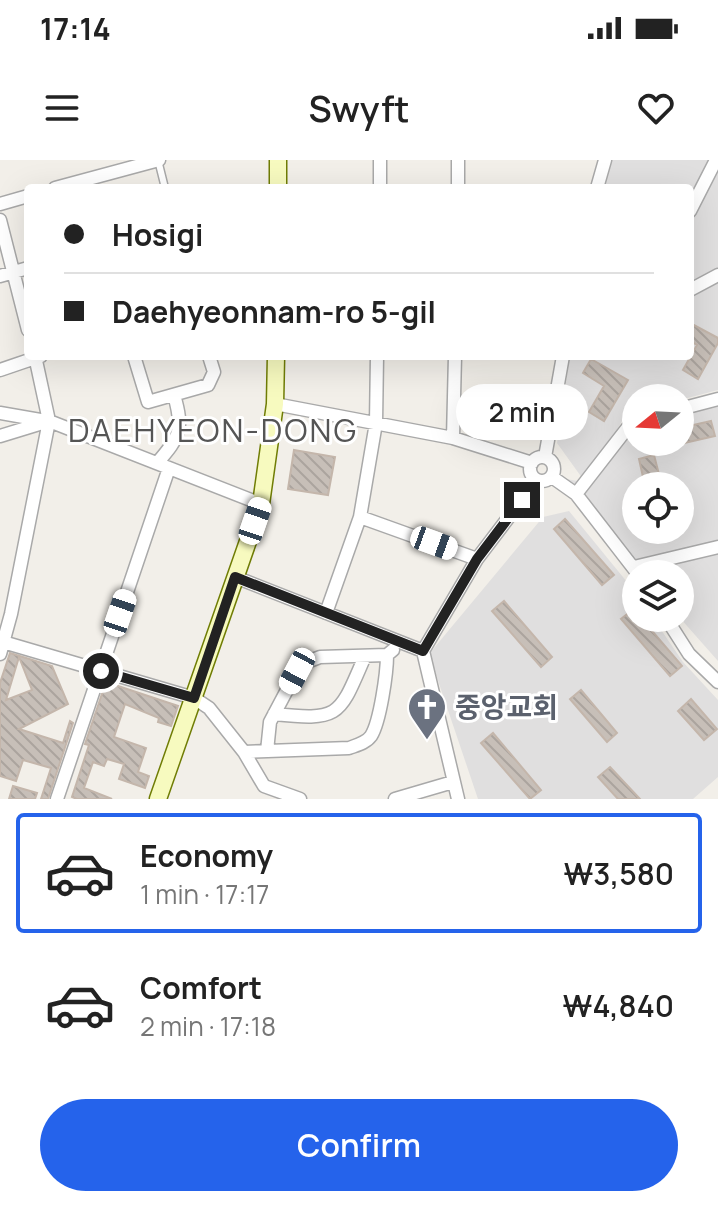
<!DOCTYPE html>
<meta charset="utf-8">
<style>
body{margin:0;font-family:Manrope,"Noto Sans KR",sans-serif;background:#f2f2f2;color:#222;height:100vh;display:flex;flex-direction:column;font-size:30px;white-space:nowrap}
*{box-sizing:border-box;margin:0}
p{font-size:26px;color:#767676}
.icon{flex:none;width:44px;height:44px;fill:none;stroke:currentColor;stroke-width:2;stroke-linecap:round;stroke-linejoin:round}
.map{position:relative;height:639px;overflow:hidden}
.details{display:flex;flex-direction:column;background:#fff;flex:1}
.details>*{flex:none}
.top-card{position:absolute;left:24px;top:24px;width:670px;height:176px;border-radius:8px;box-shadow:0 8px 32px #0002;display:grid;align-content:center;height:176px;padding:0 40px;background:#fff}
.needle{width:52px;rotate:252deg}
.controls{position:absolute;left:622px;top:224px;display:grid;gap:16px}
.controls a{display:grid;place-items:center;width:72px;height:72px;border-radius:50%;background:#fff;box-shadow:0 8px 32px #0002;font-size:40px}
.end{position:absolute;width:36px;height:36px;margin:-18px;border:10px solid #222;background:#fff;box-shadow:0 0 0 4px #fff}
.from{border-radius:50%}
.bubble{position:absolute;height:56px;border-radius:28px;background:#fff;box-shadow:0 8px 32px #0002;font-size:26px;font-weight:600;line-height:56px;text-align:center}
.car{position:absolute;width:24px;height:48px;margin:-24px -12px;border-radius:10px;box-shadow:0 0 6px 2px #0007;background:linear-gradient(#fff 24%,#345 0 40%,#fff 0 76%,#345 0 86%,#fff 0)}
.top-card b{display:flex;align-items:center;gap:28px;height:76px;font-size:30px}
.top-card b+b{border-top:2px solid #e0e0e0}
.top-card i{width:20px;height:20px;background:#222}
ul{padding:14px 0 0;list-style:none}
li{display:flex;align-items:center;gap:24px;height:120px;margin:0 16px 12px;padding:0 24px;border:4px solid transparent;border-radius:8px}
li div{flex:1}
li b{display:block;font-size:30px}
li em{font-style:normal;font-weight:600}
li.active{border-color:#2563eb}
li>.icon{width:72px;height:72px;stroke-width:1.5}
.action{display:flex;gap:16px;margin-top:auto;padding:16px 40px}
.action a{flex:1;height:92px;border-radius:48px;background:#2563eb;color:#fff;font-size:32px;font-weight:600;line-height:92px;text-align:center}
.status{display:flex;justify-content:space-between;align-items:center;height:56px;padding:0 40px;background:#fff;direction:ltr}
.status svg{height:22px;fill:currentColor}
header{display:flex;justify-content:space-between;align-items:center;height:104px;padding:0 40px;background:#fff;font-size:36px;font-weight:600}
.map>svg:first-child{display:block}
.residential{fill:#e0dfdf;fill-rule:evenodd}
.building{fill:url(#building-back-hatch);stroke:#c4b6ab;stroke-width:2;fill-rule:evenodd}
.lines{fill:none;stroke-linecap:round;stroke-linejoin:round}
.service-casing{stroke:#a9a9a9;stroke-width:9}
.minor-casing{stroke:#a9a9a9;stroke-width:15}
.secondary-casing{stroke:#707d05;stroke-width:19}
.service{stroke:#fff;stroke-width:6}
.minor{stroke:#fff;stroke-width:12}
.secondary{stroke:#f7fabf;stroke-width:16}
.route{stroke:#222;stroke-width:10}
.labels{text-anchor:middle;stroke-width:6;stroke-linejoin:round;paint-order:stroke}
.worship-label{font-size:28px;font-weight:bold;fill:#5b616d;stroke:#fff;text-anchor:start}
.quarter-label{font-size:32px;letter-spacing:2px;fill:#555;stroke:#fff}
</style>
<div class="status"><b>17:14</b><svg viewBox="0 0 49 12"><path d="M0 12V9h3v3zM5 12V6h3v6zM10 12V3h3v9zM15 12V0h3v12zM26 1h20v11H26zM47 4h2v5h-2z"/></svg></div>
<header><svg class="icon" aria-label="menu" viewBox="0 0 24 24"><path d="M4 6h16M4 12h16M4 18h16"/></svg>Swyft<svg class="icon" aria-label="heart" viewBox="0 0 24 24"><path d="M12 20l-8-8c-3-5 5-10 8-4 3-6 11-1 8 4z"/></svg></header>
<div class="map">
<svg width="718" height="639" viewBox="0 0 718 639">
<defs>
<pattern id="building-back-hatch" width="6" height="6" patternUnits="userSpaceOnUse" patternTransform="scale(2)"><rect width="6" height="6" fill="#c7bfb8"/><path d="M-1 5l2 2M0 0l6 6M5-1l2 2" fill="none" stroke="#aba49e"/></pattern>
</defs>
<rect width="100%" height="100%" fill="#f2efe9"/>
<path class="residential" d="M610,0H718V230L680,240L636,238V251L626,254L591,315L636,261V282H680V251L718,243V501L680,458V414H640L576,334L552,317L585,322L557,283L570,196H690V28H599ZM636,326H680V370H636Z
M569,351L636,433V458H653L683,502L718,540V617L693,639H478L429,494L543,357Z"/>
<path class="building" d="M690,163L718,178V183L698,219L683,210L697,185L690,181Z
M591,199L628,220L604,261L589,252L604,226L583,213Z
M711,261L715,276L680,284V268Z
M294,290L335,297L328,335L288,329Z
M654,295L662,326H645L639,299Z
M565,359L614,415L602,425L554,369Z
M504,441L552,497L541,507L492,451Z
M636,447V458H641L682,506L670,516L621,459Z
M10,493L52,506L68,544L19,569L63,583L70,561L73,563L48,639H41L51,608L23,600L16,621L0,616V523ZM19,497L32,530L6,540Z
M106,522L178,546L171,566L158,562L159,558L125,544L114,577L146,588L138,612L149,616L145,628L119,619L124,604L107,599L104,606L93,602L84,628L112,639H77L72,637L89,585L85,584Z
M581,530L617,573L607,582L570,539Z
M691,539L717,569L704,580L678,551Z
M493,573L541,630L530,639L481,583Z
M610,607L640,639H618L598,617Z
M13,626L37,633L35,639H9Z"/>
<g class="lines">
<defs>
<path id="service" d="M158,0L165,28"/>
<path id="minor" d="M380,0V28
M55,28L159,0
M458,28V0
M597,28L605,0
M0,44L28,36
M690,51L716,0
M0,60L28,170
M0,116L28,108
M690,130L718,115
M134,196L148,242L208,225L214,212L209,196
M0,210L41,196
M275,244L453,278L532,303
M680,249L718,239
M0,253L46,261
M0,276L49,261L261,344
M453,278L455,196
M545,297L563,196
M530 309a12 12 0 1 1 24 0a12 12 0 1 1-24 0Z
M157,303C180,277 184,269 174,235
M552,317L576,334L638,414
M576,334L632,262L636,261
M360,357L477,399
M634,407L718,387
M235,417L423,491
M326,453L360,357L376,263L377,196
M666,458L689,494L718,522
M0,483L3,482L194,538L209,548L244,592L264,626L300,639
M0,494L11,454L49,261L35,196
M274,554C341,561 339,556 365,496
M267,591L270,562L297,511L307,502L320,497L387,495L393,490
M244,592L349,588C357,585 366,583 371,576C380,562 387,513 387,495
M57,639L169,308
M395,639L453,622
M458,639L423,491L477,399L537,320"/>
<path id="secondary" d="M278,28V0
M158,639L261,344L275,244L276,196"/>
</defs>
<use href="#service" class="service-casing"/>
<use href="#minor" class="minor-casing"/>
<use href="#secondary" class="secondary-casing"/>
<use href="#service" class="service"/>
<use href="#minor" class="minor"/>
<use href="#secondary" class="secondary"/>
</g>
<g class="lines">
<path class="route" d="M101,511L194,538L235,417L423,491L477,399L522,340"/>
</g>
<defs>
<symbol id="church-pin" viewBox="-11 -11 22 30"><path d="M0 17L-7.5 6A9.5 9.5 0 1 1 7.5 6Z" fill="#6b7280" stroke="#fff"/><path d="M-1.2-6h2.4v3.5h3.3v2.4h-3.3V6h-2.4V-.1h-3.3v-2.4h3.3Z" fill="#fff"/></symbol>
</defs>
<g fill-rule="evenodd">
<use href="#church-pin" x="405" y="525" width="44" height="60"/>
</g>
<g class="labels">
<g class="worship-label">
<text x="455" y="557">중앙교회</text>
</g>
<g class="quarter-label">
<text x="213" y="282">DAEHYEON-DONG</text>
</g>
</g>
</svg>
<div class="controls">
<a><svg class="needle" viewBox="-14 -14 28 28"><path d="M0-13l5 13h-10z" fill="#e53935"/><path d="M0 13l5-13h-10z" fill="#767676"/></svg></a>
<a><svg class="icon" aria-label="locate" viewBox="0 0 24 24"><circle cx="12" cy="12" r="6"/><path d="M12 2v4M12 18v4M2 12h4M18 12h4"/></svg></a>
<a><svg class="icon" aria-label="layers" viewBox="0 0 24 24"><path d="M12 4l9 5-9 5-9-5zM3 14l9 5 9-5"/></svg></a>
</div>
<i class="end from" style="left:101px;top:511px"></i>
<i class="end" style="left:522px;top:340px"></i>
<div class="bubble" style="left:456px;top:224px;width:132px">2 min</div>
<i class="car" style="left:255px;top:361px;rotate:19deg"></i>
<i class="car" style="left:434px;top:383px;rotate:110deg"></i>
<i class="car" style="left:120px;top:453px;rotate:19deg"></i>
<i class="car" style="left:297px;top:511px;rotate:208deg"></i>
<div class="top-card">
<b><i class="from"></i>Hosigi</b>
<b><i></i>Daehyeonnam-ro 5-gil</b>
</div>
</div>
<section class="details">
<ul>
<li class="active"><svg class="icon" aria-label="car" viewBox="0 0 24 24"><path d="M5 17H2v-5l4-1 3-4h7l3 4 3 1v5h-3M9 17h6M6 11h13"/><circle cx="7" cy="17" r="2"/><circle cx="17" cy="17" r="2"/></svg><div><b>Economy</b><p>1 min · 17:17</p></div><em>₩3,580</em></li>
<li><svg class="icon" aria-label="car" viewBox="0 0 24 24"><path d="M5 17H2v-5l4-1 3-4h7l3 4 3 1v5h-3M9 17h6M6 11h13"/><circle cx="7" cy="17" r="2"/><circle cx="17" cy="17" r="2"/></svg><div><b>Comfort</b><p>2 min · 17:18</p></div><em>₩4,840</em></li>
</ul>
<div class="action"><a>Confirm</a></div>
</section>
